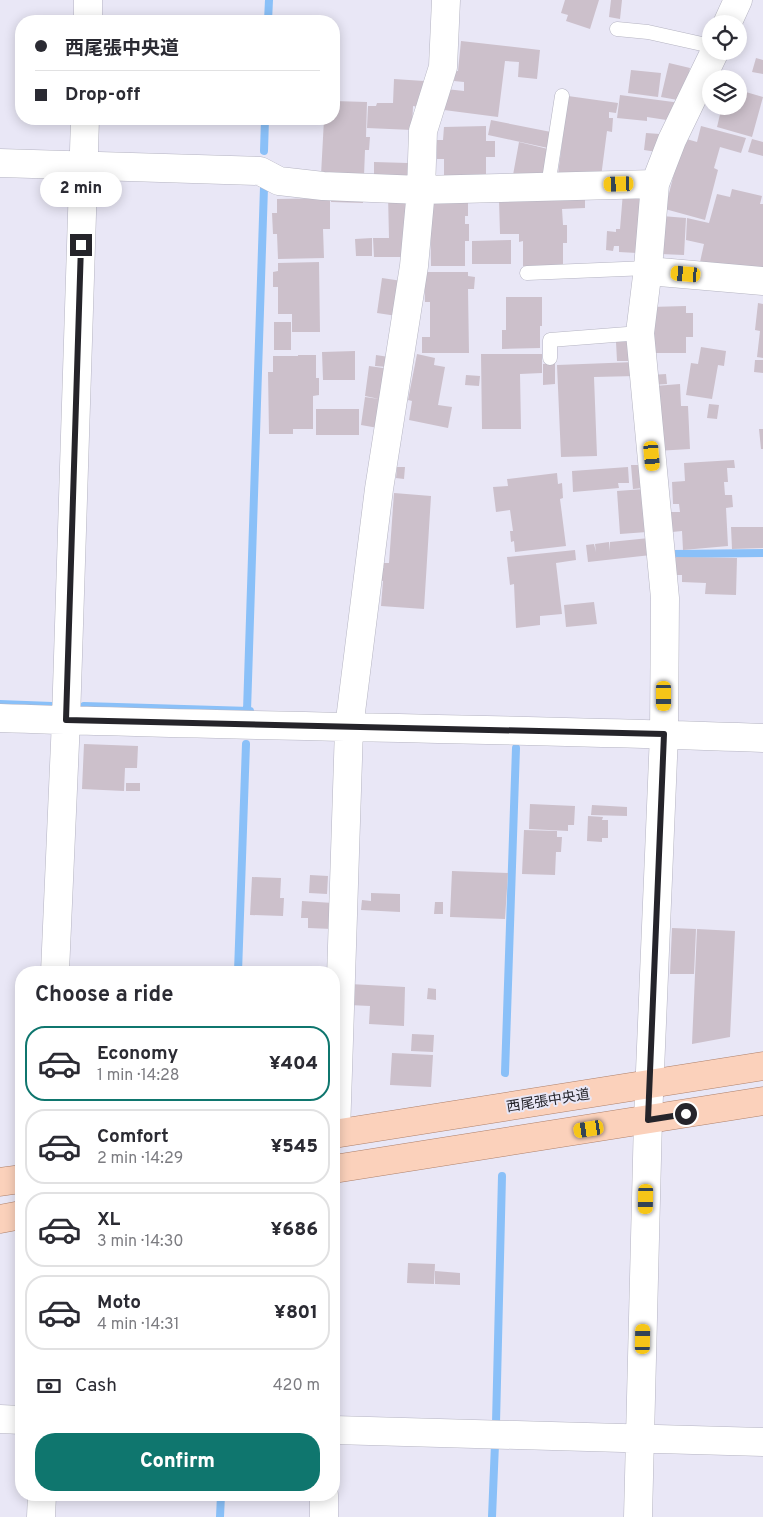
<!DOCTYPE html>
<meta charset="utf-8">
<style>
body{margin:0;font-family:Overpass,"Noto Sans JP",sans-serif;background:#f2f2f3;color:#2b2b33;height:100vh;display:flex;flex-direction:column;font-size:19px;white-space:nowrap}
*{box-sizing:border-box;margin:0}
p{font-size:16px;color:#7c7c81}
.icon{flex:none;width:28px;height:28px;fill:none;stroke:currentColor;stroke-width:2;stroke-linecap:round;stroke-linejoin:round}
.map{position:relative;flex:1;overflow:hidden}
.drawer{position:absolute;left:15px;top:966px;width:325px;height:535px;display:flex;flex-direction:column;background:#fff;border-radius:20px;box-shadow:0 2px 12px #0003}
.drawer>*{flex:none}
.guide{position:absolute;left:15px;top:15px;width:325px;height:110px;border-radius:20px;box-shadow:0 2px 12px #0003;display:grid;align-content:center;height:110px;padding:0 20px;background:#fff}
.buttons{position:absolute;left:702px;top:15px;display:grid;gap:10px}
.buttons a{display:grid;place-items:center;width:45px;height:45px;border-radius:50%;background:#fff;box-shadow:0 2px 12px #0003;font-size:25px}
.end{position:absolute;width:22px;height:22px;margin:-11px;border:6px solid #25242a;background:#fff;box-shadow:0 0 0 2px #fff}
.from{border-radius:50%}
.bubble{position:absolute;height:35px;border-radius:18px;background:#fff;box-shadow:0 2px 12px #0003;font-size:16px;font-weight:800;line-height:35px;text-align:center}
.car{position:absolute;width:15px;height:30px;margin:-15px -8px;border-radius:6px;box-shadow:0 0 4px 1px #0007;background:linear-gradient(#f5c518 24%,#345 0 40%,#f5c518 0 76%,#345 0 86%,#f5c518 0)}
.guide b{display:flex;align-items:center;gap:18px;height:48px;font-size:19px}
.guide b+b{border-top:1px solid #e1e1e2}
.guide i{width:12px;height:12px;background:#2b2b33}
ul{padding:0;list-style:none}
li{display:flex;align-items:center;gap:15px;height:75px;margin:0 10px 8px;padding:0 10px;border:2px solid #e1e1e2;border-radius:20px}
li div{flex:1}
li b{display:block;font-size:19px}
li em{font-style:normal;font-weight:800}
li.current{border-color:#0f766e}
li>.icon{width:45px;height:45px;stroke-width:1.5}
h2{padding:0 20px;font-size:22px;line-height:60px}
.pay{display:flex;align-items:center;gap:12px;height:55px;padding:0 20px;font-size:19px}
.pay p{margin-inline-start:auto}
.button{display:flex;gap:10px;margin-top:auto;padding:10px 20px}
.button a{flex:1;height:58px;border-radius:20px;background:#0f766e;color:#fff;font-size:20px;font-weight:800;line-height:58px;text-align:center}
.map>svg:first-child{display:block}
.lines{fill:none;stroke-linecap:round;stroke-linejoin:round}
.stream{stroke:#8ac0f8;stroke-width:8}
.building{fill:#ccc0cb}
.service-casing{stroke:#b5b4c2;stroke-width:15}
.minor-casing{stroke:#b5b4c2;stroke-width:29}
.primary-casing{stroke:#ae816b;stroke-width:29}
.service{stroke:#fff;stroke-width:14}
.minor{stroke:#fff;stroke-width:28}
.primary{stroke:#fbd1bb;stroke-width:28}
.route{stroke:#25242a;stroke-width:6}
.labels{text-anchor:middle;stroke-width:4;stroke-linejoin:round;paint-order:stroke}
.street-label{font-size:14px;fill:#25242a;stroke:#e9e7f6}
</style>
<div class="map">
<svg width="763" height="1517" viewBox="0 0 763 1517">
<rect width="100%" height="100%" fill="#e9e7f6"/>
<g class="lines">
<path class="stream" d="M268,21L269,0
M264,151L265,119
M673,554L763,553
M0,704L52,706
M84,706L250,711
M247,711L264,187
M238,972L246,744
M505,1073L516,748
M496,1423L502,1176
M220,1517L221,1495
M492,1517L495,1444"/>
</g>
<path class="building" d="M565,0H599L590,29L566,21L568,15L561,13Z
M611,0H622L620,19L609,17Z
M461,41L540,50L537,79L518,77L519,62L505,61L498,117L444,110L446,89L464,91V82L454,81L455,71H458Z
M756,58L763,60V74L752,72Z
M669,63L690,68L683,101L661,97Z
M631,70L661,73L658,97L628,93Z
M394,79L424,81L419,107L413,106L412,130L367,128L368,106H376L377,103H393Z
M739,90L763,97L752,137L717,127L722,106H739Z
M620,95L681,103L673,121L647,117V121L617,118Z
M568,96L618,103L616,113L609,112V118H613L612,132L607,131L601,177L558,174Z
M334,101L367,102L366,137H370L369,150H365L364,176L321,175L324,119H334Z
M491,120L551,132L548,148L488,135Z
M486,126V141H495V157H486V183H444V159H437V140H443L444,127Z
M701,126L746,138L741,153L720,147L714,168L718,170L705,220L665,209L683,138L697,142Z
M646,133L660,134L657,152L644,150Z
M752,139L763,142V156L748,152Z
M519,142L548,149L542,182L513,175Z
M374,162L408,163L407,183L374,181Z
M732,189L762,196L760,204H763V274L730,269L700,262L704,244L686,240L687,218L709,223L717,194L730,197Z
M332,192L363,194V203L331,202Z
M585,192V208L562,209L563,225H567V243H563V266H523V241L519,242V234H500L499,200Z
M623,192L643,193L637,253L619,252V246H614L613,251L606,250L607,231L616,232V229H620Z
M409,194L403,257H374L373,238H389L388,195Z
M330,198V229H323L324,258L278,259L277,234H273L272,213H277V199Z
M430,198H468V216H465V224H469V241H465V266H431Z
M662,216L686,218L684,255L660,254Z
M372,238V256H356L355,239Z
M511,240V264H472V241Z
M319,262L320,332H292V314H278V287H273V272L278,271V263Z
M424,272H468V276L475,277L474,289H468L469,353H422V337H430V302H425Z
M382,278L402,281L397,316L377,313Z
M506,297H542V326H540V348L502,349V330H506Z
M758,303L763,304V358L757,357L760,331L755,330Z
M686,306V313H693V337H686V353H654V326L650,307Z
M274,322H291V350H274Z
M630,341L631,361H617L616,342Z
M701,347L726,351L724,366L718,365L712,399L686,395L691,363L698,364Z
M355,351V380H323L322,352Z
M417,354L435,358L434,365L445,367L438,405L452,407L448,428L409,420L412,401L408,400Z
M481,354H542V373L520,374L521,429H482Z
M298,355H316V378H319V395L313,396V429H293V434H269L268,372H273V356H298Z
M376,355L389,357L387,367L375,366Z
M755,360H763V373L754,372Z
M635,362L636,376L594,377L597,456L561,457L557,365Z
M555,363V384L543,385V364Z
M369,366L390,369L378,428L361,425L365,397L379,399L365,396Z
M666,374L667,384L652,385L651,375Z
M466,375L480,376L479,386L465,385Z
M680,384L681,406H688L690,449L656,451L655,386Z
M709,404L719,405L717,419L707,418Z
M316,409H359V435H316Z
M759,429H763V449H761Z
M734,460L735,468H727L728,482H724L725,495H732L733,507L726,508L728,546L683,550L682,531L672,532L671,512H680L679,504H673L672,482L685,481L684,463Z
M631,465H642L643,488L633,489Z
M397,467H405L404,479L396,478Z
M628,467L629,483H618L619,488L573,492L572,471Z
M557,473L558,484L562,483L563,498L560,499L566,546L515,552L514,541L511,542L510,531H513L510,510L496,512L493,487L508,486L507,479Z
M644,489L647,532L620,534L617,491Z
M394,493L431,496L424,609L381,606L383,581L377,580L378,568H384V563H389Z
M731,527H763V548L732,549Z
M649,538L651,555L588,562L586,545L594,544L596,552L595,544L609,542L610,551V542Z
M575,550L576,560L556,563L562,614L540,616V625L516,628L514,584L510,585L507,557Z
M676,557L737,558L736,595L705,594L706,583L682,582V575H675Z
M594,602L597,624L566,627L564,605Z
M84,744L138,746L137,768H125L124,791L82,789Z
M126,783H140V791H126Z
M530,804L575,806L574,825H568V831L529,829Z
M592,805L627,807V816L591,815Z
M588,816L603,817L602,820H608V838H602V842L587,841Z
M524,830L557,831V837H562L561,852H556L555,875L522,874Z
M452,871L508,873L505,919L450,917Z
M310,875L328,876L327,894L309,893Z
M252,877L281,878L280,898H284L283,916L250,915Z
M371,893L400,894V912L361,910L362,900L371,901Z
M302,901L333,903L332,929L308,928V918H301Z
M435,902H443V914H434Z
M672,928L696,929L694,974H670Z
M697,929L735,931L730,1037L692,1044Z
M350,984L405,987L404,1026L369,1024L370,1006L349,1005Z
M428,988L436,989V1000L427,999Z
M412,1034L434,1035L433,1052L411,1051Z
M392,1053L433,1055L431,1087L390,1085Z
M408,1263L435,1264L434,1284L407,1283Z
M435,1271L460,1273V1285L435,1284Z"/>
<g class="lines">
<defs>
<path id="service" d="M617,29L648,32L711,46
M548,186L562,96
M527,273L648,268
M550,358V340L640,333"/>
<path id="minor" d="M88,21V0
M727,24L738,0
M0,163L260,171L279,181L323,186L421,190L655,184
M648,271L763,281
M0,718C254,727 509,728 763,738
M55,972L66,720L85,119
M336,1133L349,728L379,489L414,266L421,190L423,131L443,67L446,0
M0,1419L21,1420
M334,1430L763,1442
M41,1517L42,1495
M324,1517V1495
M638,1517L648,1119L664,734L665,598L640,333L648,268L655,184L672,140L715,51"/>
<path id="primary" d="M334,1134L763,1066
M334,1169L763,1101
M0,1182L21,1179
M0,1219L21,1215"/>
</defs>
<use href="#service" class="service-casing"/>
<use href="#minor" class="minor-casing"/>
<use href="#primary" class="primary-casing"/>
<use href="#service" class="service"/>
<use href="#minor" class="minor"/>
<use href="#primary" class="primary"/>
</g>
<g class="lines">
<path class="route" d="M81,245L66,720L664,734L648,1120L686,1114"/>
</g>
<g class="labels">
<g class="street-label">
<text transform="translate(548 1100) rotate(-9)" y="5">西尾張中央道</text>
</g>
</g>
</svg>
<div class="buttons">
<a><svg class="icon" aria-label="locate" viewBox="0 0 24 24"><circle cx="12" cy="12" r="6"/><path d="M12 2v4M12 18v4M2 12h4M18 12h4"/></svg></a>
<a><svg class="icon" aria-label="layers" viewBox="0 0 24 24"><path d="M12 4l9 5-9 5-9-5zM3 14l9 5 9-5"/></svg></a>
</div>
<i class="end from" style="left:686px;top:1114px"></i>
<i class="end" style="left:81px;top:245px"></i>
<div class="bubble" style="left:40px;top:172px;width:82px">2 min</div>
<i class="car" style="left:619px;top:184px;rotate:268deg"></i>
<i class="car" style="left:686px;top:274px;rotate:275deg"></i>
<i class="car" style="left:652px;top:456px;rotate:175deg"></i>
<i class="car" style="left:664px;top:696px;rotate:180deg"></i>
<i class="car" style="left:589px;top:1129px;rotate:261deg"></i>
<i class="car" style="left:646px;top:1199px;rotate:181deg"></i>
<i class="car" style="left:643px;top:1339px;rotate:1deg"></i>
<div class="guide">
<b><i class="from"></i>西尾張中央道</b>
<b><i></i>Drop-off</b>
</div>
<section class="drawer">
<h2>Choose a ride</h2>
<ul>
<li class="current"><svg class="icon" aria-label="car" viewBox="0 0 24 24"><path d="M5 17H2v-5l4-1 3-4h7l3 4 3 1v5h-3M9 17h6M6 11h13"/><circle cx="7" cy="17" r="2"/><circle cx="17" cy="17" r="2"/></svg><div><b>Economy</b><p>1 min · 14:28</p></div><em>¥404</em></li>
<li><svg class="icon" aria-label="car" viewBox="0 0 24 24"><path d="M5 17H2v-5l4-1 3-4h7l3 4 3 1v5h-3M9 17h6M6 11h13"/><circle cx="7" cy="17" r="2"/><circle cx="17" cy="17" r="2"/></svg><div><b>Comfort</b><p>2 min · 14:29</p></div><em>¥545</em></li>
<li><svg class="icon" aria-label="car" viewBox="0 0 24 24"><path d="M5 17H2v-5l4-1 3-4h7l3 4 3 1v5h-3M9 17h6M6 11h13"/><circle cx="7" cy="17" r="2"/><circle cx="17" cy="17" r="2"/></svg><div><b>XL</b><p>3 min · 14:30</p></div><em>¥686</em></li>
<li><svg class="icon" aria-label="car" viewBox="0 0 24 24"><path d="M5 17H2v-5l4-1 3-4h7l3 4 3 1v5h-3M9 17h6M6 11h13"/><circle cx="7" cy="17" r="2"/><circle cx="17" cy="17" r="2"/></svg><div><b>Moto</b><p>4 min · 14:31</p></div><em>¥801</em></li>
</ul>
<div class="pay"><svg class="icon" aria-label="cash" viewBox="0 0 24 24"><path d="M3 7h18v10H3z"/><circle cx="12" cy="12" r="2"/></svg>Cash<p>420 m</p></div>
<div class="button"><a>Confirm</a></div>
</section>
</div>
